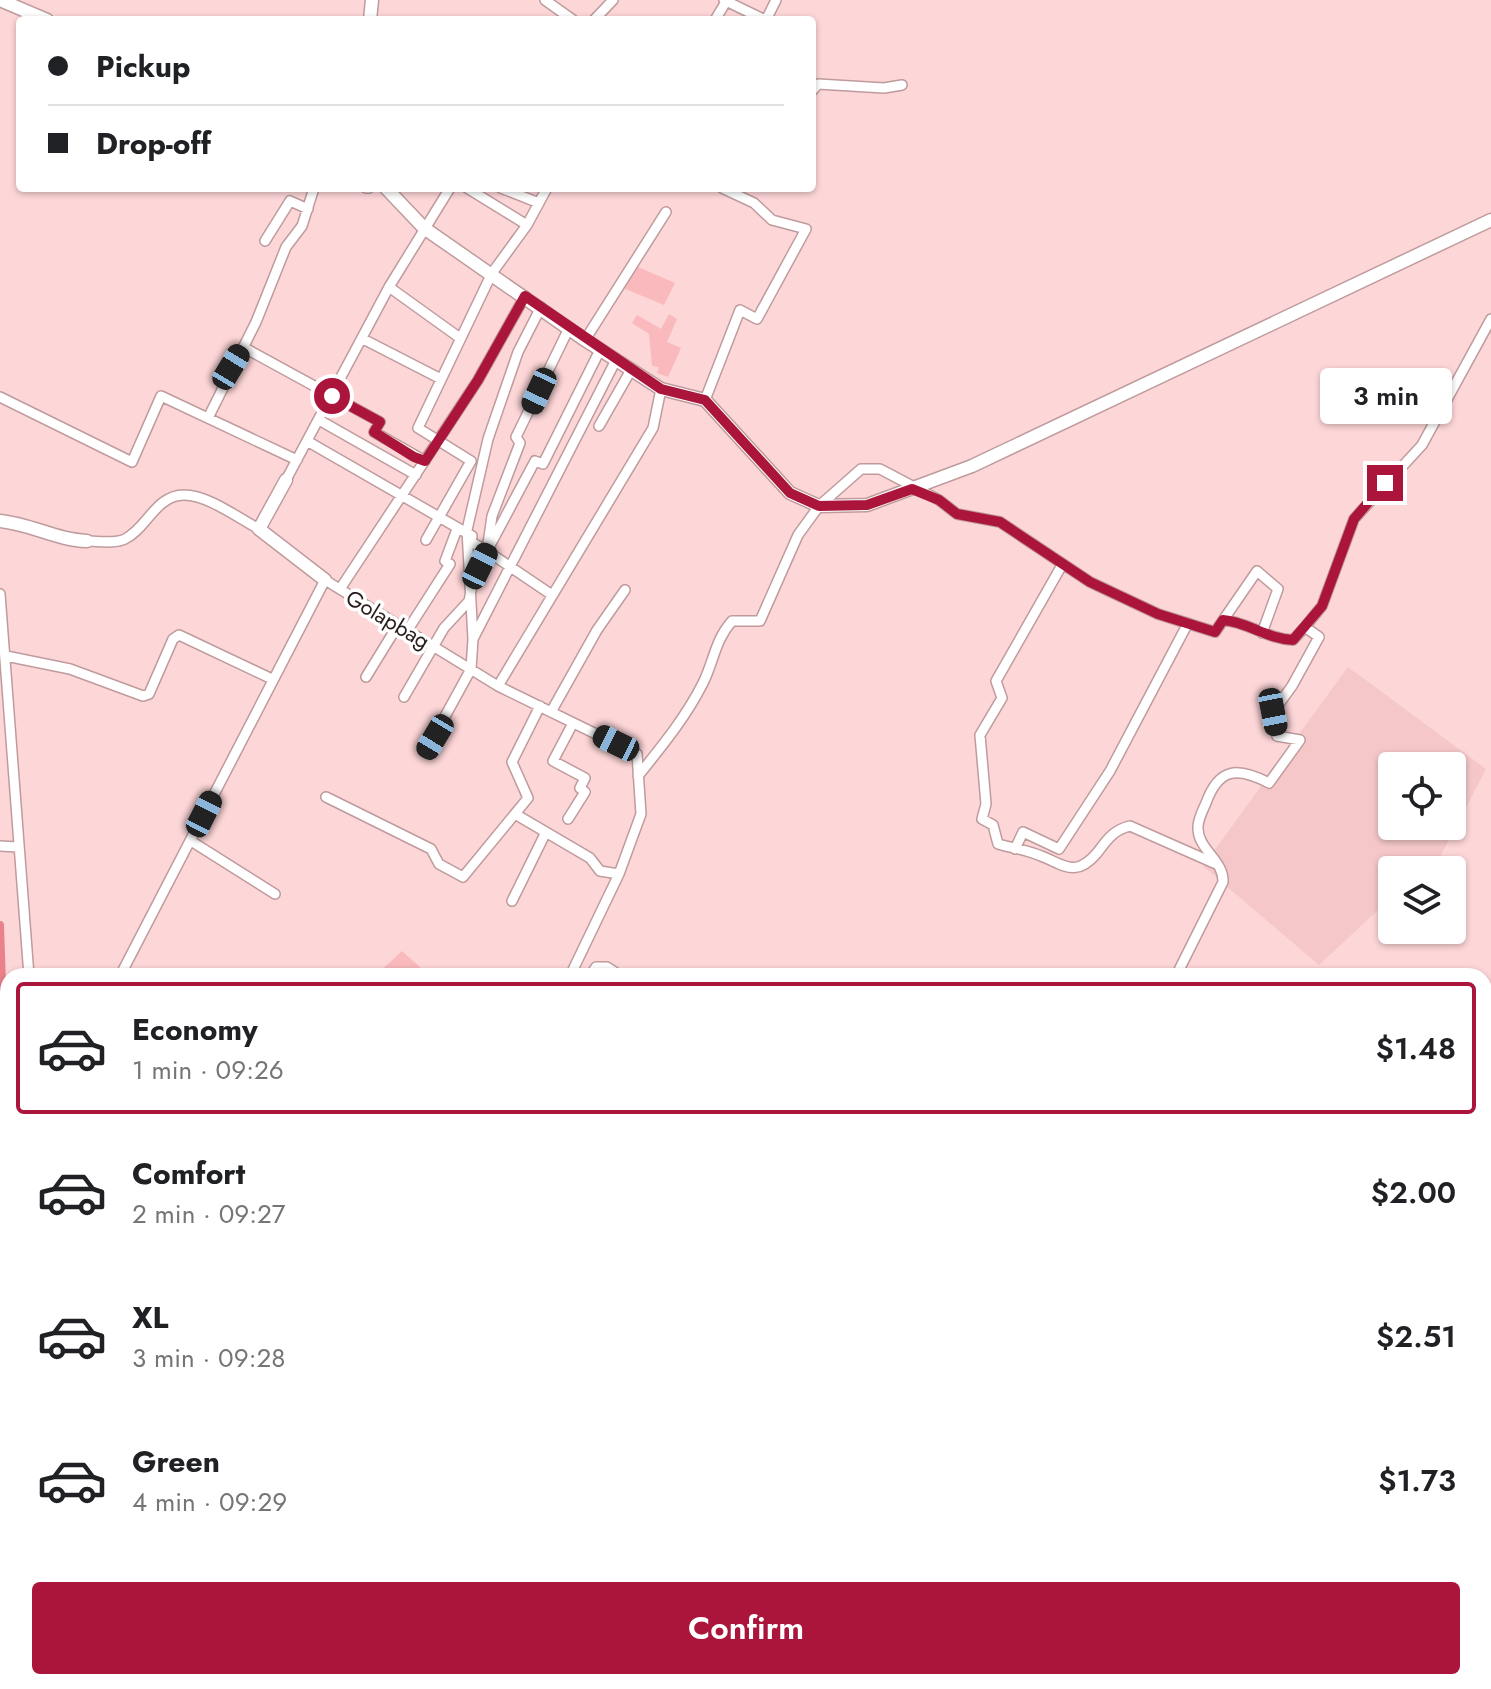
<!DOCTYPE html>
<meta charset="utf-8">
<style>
body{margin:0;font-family:Jost,sans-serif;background:#f2f2f2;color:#202124;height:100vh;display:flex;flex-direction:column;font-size:30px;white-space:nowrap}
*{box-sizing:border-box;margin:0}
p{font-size:26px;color:#757577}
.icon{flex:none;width:44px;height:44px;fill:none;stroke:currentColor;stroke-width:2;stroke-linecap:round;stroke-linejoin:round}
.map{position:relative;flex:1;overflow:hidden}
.drawer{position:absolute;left:0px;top:968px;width:1492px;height:722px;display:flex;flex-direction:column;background:#fff;border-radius:24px 24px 0 0;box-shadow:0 2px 6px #0004}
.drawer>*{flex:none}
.banner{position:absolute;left:16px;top:16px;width:800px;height:176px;border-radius:8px;box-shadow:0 2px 6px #0004;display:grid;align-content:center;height:176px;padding:0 32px;background:#fff}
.controls{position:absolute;left:1378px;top:752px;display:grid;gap:16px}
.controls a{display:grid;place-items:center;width:88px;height:88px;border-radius:8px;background:#fff;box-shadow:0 2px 6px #0004;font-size:40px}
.end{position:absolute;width:36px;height:36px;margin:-18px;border:10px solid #ab153c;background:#fff;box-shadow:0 0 0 4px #fff}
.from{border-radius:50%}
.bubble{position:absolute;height:56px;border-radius:8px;background:#fff;box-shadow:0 2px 6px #0004;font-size:26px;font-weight:600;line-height:56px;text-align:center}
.car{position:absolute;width:24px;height:48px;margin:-24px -12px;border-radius:10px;box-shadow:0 0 6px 2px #0007;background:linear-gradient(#222 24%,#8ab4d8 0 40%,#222 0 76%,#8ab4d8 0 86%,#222 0)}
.banner b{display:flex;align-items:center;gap:28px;height:76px;font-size:30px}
.banner b+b{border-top:2px solid #e0e0e0}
.banner i{width:20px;height:20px;background:#202124}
ul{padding:14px 0 0;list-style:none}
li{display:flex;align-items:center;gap:24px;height:132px;margin:0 16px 12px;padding:0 16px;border:4px solid transparent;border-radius:8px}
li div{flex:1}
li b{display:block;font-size:30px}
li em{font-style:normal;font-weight:600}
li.active{border-color:#ab153c}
li>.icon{width:72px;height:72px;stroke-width:1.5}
.action{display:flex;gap:16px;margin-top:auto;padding:16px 32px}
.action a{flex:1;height:92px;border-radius:8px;background:#ab153c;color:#fff;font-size:32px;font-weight:600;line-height:92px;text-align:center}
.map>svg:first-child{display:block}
.built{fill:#f5c7c9;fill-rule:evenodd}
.green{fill:#f9b9bd}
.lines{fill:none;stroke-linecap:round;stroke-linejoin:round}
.stream{stroke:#ea828c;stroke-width:2}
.canal{stroke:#ea828c;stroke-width:8}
.street-casing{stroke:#bf9b9d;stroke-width:12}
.secondary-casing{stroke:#bf9b9d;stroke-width:15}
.highway-casing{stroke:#b27f82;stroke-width:19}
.street{stroke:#fff;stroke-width:9}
.secondary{stroke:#fff;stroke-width:12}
.highway{stroke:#fcb4b9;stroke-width:16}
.route{stroke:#ab153c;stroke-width:10}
.labels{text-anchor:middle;stroke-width:7;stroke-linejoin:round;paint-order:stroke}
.street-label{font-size:22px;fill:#2a1d1d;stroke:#fff}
</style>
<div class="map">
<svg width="1491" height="1689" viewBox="0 0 1491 1689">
<rect width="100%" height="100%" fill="#fdd6d8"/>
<path class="built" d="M1348,667L1486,769L1433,870H1392V897L1319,965L1203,866ZM1392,766H1452V826H1392Z
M714,1682H979L987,1689H717Z"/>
<path class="green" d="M638,267L675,283L664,305L623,288Z
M669,314L677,319L667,342L681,348L668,377L657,373L659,367L652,366L649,334L632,323L637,315L661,329Z
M402,951L430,976H375Z"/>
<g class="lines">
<path class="stream" d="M0,1367L8,1385"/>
<path class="canal" d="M0,925L3,1015L0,1060"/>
<defs>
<path id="street" d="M545,0L573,20
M724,0L765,20
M594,20L613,0
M715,20L727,0
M766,20L776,0
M812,91L818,84L884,88L902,85
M366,188H369
M467,188L527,225L547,188
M501,188L539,203
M265,241L290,201L308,209
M389,287L460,338
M363,339L441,379
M585,340L666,212
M243,347L380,422L374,432L425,461
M0,397L132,462L161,396L297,460
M705,400L740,310L757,319L806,229L772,220L754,203L722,188
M208,418L256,322L286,247L302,226L314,188
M319,420L416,475
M599,426L631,370
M307,441L472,536L471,542L487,551
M286,480L389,287L450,188
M426,540L471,461L418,428L492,273L527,225
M87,541C98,541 115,544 125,539C147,528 156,495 184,495C208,495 238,518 259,529
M1062,565L996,681L1002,698L980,735L986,804L982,819L993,825L998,844C1012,848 1027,850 1041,856C1063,864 1075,879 1097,853C1107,840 1113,830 1130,826L1216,864
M340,589L478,380L525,296
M0,594L29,976
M552,595L487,551L535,461L543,464L600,350
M1305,627L1322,606L1354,519L1422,445L1491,319
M407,631L450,564L445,561L457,529
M473,639L616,360
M6,656L70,669L143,696L149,694L173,639L179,635L272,679
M366,677L398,625
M498,686L653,428L661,389
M404,697L444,628L469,601L473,580L487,551L492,516L520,443L516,437L569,328
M551,712L597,630L625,590
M426,751L471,669L473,639L467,530L488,439L518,352L541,307
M638,776C662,746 686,717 703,683C714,661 715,640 732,621H760L798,535L819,506L861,469H880L939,500L957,514L1000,522L1090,582L1158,614L1215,632L1257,571L1278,589L1262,633
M326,797L431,849L439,864L463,877L528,798L512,762L540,706
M515,814L590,858L600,871L619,874
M568,819L585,792L580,788L585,778L553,761L573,723
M191,841L275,894
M0,846L18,847
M1015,849L1023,832L1059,849L1110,771L1188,623
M512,901L546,832
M120,976L325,580L498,686L637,754L641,814L619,874L570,976
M590,976L596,967H607L621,976
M1176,976L1223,882C1224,860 1197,849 1198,827C1198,819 1203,810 1206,803C1219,767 1238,767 1269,783L1300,740L1277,736L1273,712L1292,686L1319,637L1305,627L1293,640C1267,639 1248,622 1223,620
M0,1483H8
M1484,1535L1491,1537
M799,1682L807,1689
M317,1689L321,1682
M463,1689L466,1682
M545,1689L548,1682
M589,1689L592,1682
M693,1689L696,1682"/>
<path id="secondary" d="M0,0L47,20
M370,20L372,0
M386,188L424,228L585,340L661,389L705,400L790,493L819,506L867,505L972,466L1491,220
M286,480L259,529L325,580
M0,521C31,524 57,540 87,541
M0,1182H8
M109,1689V1682"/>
<path id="highway" d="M0,1130L8,1139
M605,1682L614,1689"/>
</defs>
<use href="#street" class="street-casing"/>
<use href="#secondary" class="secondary-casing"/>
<use href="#highway" class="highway-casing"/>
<use href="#street" class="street"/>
<use href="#secondary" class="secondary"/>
<use href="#highway" class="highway"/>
</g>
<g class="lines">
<path class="route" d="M332,396L380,422L374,432L414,457L425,461L478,380L525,296L661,389L705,400L790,493L819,506L867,505L912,489L939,500L957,514L1000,522L1090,582L1158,614L1215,632L1223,620C1248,622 1267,639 1293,640L1322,606L1354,519L1385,483"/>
</g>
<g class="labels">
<g class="street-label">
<text transform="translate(388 619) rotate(31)" y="8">Golapbag</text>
</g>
</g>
</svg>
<div class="controls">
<a><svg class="icon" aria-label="locate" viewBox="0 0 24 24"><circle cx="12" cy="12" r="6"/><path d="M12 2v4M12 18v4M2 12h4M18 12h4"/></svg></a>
<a><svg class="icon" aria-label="layers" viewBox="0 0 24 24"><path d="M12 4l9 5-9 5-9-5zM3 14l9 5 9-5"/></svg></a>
</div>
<i class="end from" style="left:332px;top:396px"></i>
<i class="end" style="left:1385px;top:483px"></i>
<div class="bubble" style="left:1320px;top:368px;width:132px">3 min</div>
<i class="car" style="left:231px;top:367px;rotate:31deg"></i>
<i class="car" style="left:539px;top:391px;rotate:205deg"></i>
<i class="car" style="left:480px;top:566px;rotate:26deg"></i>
<i class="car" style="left:1273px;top:712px;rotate:169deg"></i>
<i class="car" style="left:435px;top:737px;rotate:211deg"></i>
<i class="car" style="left:616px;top:743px;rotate:296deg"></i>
<i class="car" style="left:204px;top:814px;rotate:27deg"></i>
<div class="banner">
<b><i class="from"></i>Pickup</b>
<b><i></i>Drop-off</b>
</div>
<section class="drawer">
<ul>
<li class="active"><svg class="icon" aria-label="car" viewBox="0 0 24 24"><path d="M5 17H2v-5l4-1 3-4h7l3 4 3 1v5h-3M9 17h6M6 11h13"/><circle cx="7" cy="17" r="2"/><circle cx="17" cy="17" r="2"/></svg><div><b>Economy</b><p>1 min · 09:26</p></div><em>$1.48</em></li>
<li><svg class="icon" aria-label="car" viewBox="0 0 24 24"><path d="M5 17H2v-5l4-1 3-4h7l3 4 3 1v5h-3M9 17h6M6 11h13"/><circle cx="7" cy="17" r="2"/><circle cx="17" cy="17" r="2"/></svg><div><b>Comfort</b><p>2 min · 09:27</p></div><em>$2.00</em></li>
<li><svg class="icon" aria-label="car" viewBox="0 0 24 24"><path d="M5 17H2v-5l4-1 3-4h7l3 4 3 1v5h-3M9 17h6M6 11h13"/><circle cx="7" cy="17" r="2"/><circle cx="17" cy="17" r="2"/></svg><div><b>XL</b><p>3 min · 09:28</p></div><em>$2.51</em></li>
<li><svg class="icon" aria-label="car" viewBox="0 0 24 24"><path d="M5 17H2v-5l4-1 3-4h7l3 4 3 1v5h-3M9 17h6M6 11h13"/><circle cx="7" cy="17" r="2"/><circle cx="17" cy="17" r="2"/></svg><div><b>Green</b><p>4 min · 09:29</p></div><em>$1.73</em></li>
</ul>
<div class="action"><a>Confirm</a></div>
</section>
</div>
